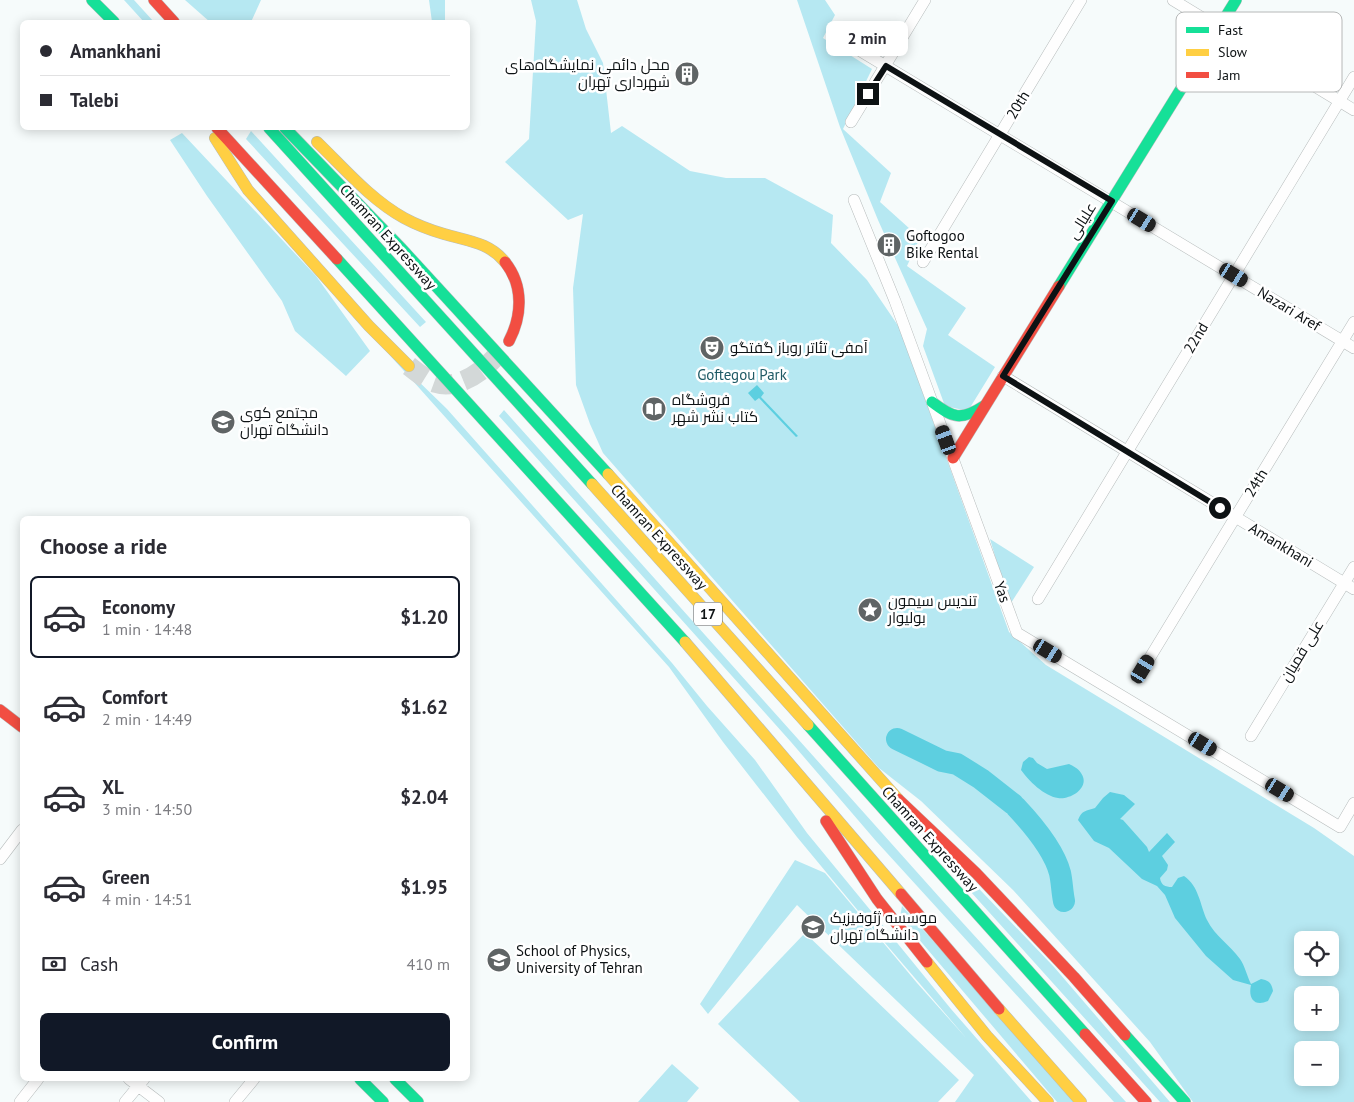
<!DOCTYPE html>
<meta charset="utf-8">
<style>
body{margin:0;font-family:"PT Sans",Cairo,sans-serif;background:#f7f7f7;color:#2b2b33;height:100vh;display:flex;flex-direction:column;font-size:19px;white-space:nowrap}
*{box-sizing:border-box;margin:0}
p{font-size:16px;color:#7c7c81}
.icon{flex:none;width:28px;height:28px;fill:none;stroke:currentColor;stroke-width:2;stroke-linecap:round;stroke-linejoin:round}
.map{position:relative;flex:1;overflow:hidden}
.sheet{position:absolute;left:20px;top:516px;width:450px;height:565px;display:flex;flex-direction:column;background:#fff;border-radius:8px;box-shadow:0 2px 12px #0003}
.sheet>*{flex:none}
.hud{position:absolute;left:20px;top:20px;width:450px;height:110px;border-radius:8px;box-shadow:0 2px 12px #0003;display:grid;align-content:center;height:110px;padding:0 20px;background:#fff}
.controls{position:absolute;left:1294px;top:931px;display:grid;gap:10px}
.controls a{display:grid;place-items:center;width:45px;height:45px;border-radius:8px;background:#fff;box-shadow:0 2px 12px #0003;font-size:25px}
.end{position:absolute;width:22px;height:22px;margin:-11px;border:6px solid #0d1214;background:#fff;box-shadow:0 0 0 2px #fff}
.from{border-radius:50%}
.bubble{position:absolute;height:35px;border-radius:8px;background:#fff;box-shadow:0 2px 12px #0003;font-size:16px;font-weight:600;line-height:35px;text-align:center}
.car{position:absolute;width:15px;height:30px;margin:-15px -8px;border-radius:6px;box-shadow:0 0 4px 1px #0007;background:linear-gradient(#222 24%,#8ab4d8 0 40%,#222 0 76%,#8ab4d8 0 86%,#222 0)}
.hud b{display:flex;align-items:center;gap:18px;height:48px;font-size:19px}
.hud b+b{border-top:1px solid #e1e1e2}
.hud i{width:12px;height:12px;background:#2b2b33}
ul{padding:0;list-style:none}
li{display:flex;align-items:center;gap:15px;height:82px;margin:0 10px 8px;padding:0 10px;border:2px solid transparent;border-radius:8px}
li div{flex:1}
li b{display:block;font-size:19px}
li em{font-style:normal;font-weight:600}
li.active{border-color:#111827}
li>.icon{width:45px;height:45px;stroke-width:1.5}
h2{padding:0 20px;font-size:22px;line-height:60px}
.pay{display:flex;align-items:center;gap:12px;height:55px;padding:0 20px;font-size:19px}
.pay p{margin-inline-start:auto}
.action{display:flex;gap:10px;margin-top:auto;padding:10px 20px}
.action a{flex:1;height:58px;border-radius:8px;background:#111827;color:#fff;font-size:20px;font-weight:600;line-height:58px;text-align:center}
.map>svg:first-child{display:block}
.green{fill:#b6e8f2;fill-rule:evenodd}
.water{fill:#5dcfe0}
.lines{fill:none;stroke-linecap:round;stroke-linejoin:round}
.river{stroke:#5dcfe0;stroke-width:22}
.highway-tunnel{stroke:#d3d8d8;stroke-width:20;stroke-dasharray:20 10;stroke-linecap:butt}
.street-casing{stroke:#b7bcbc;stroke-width:12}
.fast-casing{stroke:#b7bcbc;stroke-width:12}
.slow-casing{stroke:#b7bcbc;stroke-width:12}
.jam-casing{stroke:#b7bcbc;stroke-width:12}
.street{stroke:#fefefe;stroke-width:11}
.fast{stroke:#16e098;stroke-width:11}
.slow{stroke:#ffcf43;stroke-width:11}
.jam{stroke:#f24e42;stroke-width:11}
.route{stroke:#0d1214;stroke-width:6}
.labels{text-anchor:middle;stroke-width:5;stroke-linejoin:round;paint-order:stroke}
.shield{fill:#fff;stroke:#56595a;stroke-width:1}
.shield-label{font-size:14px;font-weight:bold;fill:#0d1214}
.poi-label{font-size:15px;fill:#0d1214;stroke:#fff;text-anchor:start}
.street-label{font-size:15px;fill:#0d1214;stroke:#fff}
.park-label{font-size:15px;fill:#205a65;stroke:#fff}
.key{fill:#fff;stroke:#b6b8b8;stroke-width:1}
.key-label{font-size:14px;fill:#0d1214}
</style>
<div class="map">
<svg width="1354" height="1102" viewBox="0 0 1354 1102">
<rect width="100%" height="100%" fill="#f6fbfb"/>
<path class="green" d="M124,0H134L154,22H144Z
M185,0H261L251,22H210Z
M429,0H445V22H432Z
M531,0H577L586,29L603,63L611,133L622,126L690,171L726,178H765L833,215L831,243L867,280L899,327L1009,632L1046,665L1314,828L1354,856V1102H1193L1150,1042L1013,890L921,801L879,768L603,453L590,424L576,385L573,288L583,214L568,220L505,162L529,139L536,21ZM1302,940H1330V968H1302ZM1302,995H1330V1022H1302ZM1302,1050H1330V1078H1302Z
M797,0H825L835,15L823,38L872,69L843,129L891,173L880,202L920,238L907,266L966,308L948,335L995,367L968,411L945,406L923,346L927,329L878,220L840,127Z
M251,131L426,322L420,327L246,139Z
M182,133L316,276L370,351L346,376L295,331L282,301L207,196L170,140Z
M378,342L447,409L672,663L707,706L755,760L807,833L885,928L951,1009L1032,1102H955L974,1075L797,905L708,1014L700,1004L795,860L825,873L917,983L967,1039L879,936L797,837L723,742L669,667Z
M504,410L941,899L1126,1102H1114L876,841L791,742L499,416Z
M990,539L1034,567L1011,603L1008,600Z
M938,846L1054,967L1170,1102H1160L934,851Z
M902,906L1076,1102H1057L900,917Z
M805,933L959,1080L938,1102H800L718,1024Z
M672,1064L699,1088L687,1102H638Z"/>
<path class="water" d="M757,385L764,393L761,397L798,436L796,437L759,398L755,401L748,393Z
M1029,757L1033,758L1037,763L1047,769L1069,764C1073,766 1078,768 1081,773C1091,787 1071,800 1058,798C1044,796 1029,781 1021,770L1023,762Z
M1110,792L1124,795L1135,804L1120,819L1123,820L1147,847L1149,852L1167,833L1175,842L1162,856L1168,865L1167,870L1160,878C1161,885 1165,887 1172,887L1178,878L1184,876C1199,886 1200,905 1207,920C1215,936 1230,945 1240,959C1245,966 1247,976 1251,984L1261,979C1269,980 1272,984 1273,991L1268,1001C1254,1007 1248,998 1251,985L1233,980L1206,956L1175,918L1165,895L1157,886L1142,879L1109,848L1094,841L1078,820C1082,810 1086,811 1095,808L1103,798Z"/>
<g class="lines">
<path class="river" d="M897,739L942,761L957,764L981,779L1013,804
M1016,807C1032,824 1054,850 1060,873C1062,882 1062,891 1064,901"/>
<path class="highway-tunnel" d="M409,366C417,372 426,380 436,383C458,390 484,371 497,355"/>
<defs>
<path id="street" d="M1173,0L1354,110
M839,38L1354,348
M851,122L925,0
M854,200L895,301L1017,633L1340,827L1354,803
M923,262L1081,0
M1003,376L1354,589
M1038,599L1354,77
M1143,669L1354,322
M1251,736L1354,567
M0,859L22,830
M129,1079L159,1102
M20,1102L38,1079
M125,1102L144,1079
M235,1102L254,1079"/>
<path id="fast" d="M92,0L114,22
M269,128L592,484
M285,128L401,248L608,474
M337,259L685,642
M1059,286L1236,0
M932,402C953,418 961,421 984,406
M808,725L1085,1034
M1125,1035L1185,1102
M360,1079L383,1102
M395,1079L418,1102"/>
<path id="slow" d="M215,138L248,190L369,326L409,366
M317,142C345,169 370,199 404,218C417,225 430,230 444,234C467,241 489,242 505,262
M608,474L898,799
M592,484L808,725
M685,642L901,894
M927,962L987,1036L1048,1102
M999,1009L1081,1102"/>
<path id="jam" d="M154,0L174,22
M217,128L337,259
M505,262C524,286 522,316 509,341
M953,458L1059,286
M0,710L22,727
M898,799L976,873L1074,977L1125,1035
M826,821L877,899L927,962
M901,894L999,1009
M1085,1034L1146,1102"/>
</defs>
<use href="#street" class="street-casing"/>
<use href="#fast" class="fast-casing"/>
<use href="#slow" class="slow-casing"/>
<use href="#jam" class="jam-casing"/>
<use href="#street" class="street"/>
<use href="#fast" class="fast"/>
<use href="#slow" class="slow"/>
<use href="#jam" class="jam"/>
</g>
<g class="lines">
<path class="route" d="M868,94L886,66L1112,201L1003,376L1220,508"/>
</g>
<defs>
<symbol id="building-disc" viewBox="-11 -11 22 22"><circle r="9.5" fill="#5f6465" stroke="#fff"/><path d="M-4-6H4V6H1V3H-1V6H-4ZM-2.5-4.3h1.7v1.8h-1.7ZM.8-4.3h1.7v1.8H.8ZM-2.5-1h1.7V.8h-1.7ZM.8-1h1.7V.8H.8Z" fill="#fff"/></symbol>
<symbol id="theatre-disc" viewBox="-11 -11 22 22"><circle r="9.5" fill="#5f6465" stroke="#fff"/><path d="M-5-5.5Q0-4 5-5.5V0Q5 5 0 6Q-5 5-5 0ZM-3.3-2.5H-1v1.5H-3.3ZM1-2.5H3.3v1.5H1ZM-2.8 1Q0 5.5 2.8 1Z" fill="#fff"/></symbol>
<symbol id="library-disc" viewBox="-11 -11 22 22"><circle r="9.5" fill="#5f6465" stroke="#fff"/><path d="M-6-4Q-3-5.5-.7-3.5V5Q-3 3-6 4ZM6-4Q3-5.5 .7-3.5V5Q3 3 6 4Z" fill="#fff"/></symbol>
<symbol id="university-disc" viewBox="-11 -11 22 22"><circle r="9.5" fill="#5f6465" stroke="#fff"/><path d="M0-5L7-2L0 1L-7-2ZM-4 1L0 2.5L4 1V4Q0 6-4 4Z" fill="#fff"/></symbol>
<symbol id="sight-disc" viewBox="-11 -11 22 22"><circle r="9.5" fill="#5f6465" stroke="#fff"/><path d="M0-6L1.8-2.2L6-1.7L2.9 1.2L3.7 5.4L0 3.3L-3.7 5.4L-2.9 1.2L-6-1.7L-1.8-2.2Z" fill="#fff"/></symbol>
</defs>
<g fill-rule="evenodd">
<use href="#building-disc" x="673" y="60" width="28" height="28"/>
<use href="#building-disc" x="875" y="231" width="28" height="28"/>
<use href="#theatre-disc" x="698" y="334" width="28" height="28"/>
<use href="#library-disc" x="640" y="395" width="28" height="28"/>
<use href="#university-disc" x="209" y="408" width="28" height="28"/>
<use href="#sight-disc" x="856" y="596" width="28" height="28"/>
<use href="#university-disc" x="799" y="913" width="28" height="28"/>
<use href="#university-disc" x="485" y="946" width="28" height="28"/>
</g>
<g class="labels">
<rect class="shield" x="694" y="602.5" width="28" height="23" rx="4"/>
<g class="shield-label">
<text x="708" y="619">17</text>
</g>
<g class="poi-label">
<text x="670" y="70" text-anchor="end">محل دائمی نمایشگاه‌های<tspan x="670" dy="17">شهرداری تهران</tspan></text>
<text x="906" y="241">Goftogoo<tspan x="906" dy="17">Bike Rental</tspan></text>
<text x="730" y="353">آمفی تئاتر روباز گفتگو</text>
<text x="672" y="405">فروشگاه<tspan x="672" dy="17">کتاب نشر شهر</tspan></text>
<text x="240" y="418">مجتمع کوی<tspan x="240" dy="17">دانشگاه تهران</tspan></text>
<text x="888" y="606">تندیس سیمون<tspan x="888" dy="17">بولیوار</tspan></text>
<text x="830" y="923">موسسه ژئوفیزیک<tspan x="830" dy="17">دانشگاه تهران</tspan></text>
<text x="516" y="956">School of Physics,<tspan x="516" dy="17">University of Tehran</tspan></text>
</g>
<g class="street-label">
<text transform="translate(1018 105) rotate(-59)" y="5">20th</text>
<text transform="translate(1082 221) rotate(-58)" y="5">علیالی</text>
<text transform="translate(388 237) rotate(48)" y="5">Chamran Expressway</text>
<text transform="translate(1289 309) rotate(31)" y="5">Nazari Aref</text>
<text transform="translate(1196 338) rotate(-59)" y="5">22nd</text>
<text transform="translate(1256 483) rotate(-59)" y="5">24th</text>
<text transform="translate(659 537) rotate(48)" y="5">Chamran Expressway</text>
<text transform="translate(1281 545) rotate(31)" y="5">Amankhani</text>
<text transform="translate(1002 592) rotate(70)" y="5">Yas</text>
<text transform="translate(1302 651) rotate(-59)" y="5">علی قمیان</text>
<text transform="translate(930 839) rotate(48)" y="5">Chamran Expressway</text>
</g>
<g class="park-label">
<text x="742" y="380">Goftegou Park</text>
</g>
</g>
<rect x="1176" y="12" width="166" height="80" rx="8" class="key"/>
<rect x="1186" y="27" width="23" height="6" fill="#16e098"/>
<rect x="1186" y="49" width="23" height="7" fill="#ffcf43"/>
<rect x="1186" y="72" width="23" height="6" fill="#f24e42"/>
<g class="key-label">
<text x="1218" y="35">Fast</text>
<text x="1218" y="57">Slow</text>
<text x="1218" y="80">Jam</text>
</g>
</svg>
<div class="controls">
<a><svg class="icon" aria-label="locate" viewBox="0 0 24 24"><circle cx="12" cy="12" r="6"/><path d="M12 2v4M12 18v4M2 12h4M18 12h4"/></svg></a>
<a>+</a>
<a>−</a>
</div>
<i class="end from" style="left:1220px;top:508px"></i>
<i class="end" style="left:868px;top:94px"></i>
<div class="bubble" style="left:826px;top:21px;width:82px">2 min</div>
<i class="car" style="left:1142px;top:220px;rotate:121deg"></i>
<i class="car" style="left:1234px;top:275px;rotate:121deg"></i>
<i class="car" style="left:946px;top:440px;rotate:340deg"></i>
<i class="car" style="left:1048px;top:651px;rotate:121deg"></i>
<i class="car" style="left:1143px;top:669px;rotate:31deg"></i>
<i class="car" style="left:1203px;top:744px;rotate:121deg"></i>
<i class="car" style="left:1280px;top:790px;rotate:121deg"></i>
<div class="hud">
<b><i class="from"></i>Amankhani</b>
<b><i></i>Talebi</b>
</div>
<section class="sheet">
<h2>Choose a ride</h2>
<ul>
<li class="active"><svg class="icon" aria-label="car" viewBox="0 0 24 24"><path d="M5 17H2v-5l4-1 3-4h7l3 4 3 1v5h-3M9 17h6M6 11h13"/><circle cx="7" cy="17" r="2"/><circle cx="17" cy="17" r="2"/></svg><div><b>Economy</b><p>1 min · 14:48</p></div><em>$1.20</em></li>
<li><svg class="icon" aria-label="car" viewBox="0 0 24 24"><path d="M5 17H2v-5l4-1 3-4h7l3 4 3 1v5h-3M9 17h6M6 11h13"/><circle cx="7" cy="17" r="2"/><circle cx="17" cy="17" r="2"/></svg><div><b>Comfort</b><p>2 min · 14:49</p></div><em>$1.62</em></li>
<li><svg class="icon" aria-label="car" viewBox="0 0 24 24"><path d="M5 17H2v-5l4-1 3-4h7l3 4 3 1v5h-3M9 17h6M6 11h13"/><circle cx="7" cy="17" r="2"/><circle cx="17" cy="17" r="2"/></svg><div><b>XL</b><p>3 min · 14:50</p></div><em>$2.04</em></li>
<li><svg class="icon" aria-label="car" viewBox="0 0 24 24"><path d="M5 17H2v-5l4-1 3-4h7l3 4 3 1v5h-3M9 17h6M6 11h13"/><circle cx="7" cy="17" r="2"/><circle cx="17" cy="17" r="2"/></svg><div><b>Green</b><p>4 min · 14:51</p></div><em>$1.95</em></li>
</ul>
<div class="pay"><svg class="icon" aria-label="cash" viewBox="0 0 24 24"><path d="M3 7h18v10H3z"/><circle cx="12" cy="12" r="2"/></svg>Cash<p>410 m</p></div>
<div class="action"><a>Confirm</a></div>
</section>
</div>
